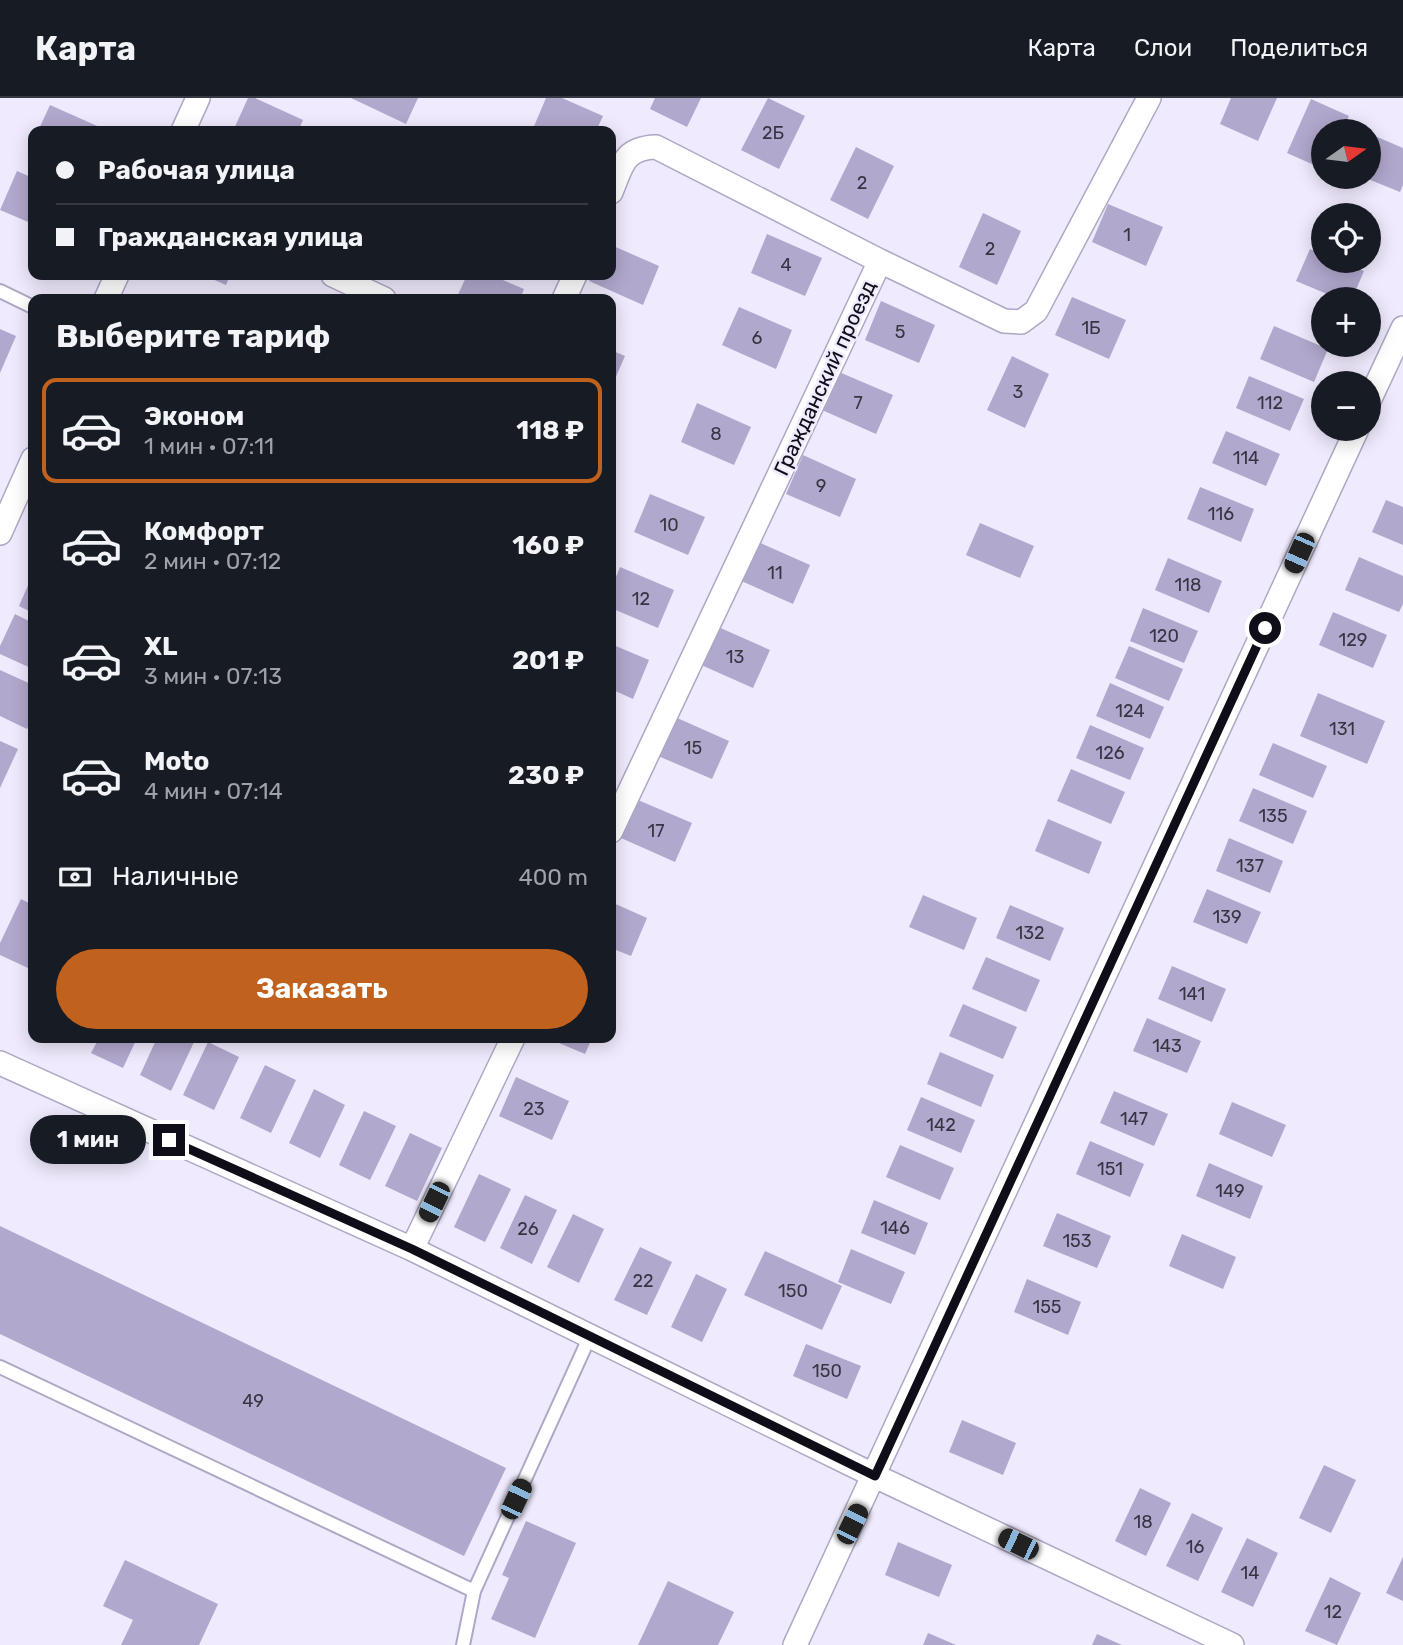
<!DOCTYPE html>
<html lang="ru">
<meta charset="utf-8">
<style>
body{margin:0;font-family:Rubik,sans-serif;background:#20242c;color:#f1f3f6;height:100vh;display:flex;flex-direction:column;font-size:26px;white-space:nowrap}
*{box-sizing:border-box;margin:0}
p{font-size:23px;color:#9ea1a6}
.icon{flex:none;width:38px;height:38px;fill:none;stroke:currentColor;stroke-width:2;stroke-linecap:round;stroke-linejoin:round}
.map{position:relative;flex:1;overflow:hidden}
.side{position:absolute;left:28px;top:196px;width:588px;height:749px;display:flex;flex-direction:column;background:#171b24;border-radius:14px;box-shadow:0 4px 18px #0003}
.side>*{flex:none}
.guide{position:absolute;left:28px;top:28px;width:588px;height:154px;border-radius:14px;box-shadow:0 4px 18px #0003;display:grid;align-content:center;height:154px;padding:0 28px;background:#171b24}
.needle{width:46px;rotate:76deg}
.tools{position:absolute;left:1311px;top:21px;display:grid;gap:14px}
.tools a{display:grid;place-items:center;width:70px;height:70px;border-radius:50%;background:#171b24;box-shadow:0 4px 18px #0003;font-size:35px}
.end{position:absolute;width:32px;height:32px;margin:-16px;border:9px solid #0f0d17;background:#fff;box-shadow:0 0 0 4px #fff}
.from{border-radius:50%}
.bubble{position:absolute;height:49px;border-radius:24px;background:#171b24;box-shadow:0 4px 18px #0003;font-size:23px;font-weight:700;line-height:49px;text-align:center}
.car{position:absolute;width:21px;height:42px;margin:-21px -10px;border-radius:9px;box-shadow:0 0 5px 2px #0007;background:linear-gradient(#222 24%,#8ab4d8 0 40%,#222 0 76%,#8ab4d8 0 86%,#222 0)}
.guide b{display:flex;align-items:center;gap:24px;height:66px;font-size:26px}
.guide b+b{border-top:2px solid #363941}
.guide i{width:18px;height:18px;background:#f1f3f6}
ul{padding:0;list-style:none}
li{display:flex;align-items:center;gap:21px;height:105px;margin:0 14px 10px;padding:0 14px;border:4px solid transparent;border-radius:14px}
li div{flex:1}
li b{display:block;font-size:26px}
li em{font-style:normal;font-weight:700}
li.selected{border-color:#c1611e}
li>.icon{width:63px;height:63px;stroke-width:1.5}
h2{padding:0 28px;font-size:32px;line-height:84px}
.pay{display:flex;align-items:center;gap:18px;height:77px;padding:0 28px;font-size:26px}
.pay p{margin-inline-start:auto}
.action{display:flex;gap:14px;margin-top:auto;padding:14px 28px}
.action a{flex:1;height:80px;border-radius:42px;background:#c1611e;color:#fff;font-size:28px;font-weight:700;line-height:80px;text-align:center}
header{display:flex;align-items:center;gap:42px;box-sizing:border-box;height:98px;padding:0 35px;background:#171b24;border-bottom:2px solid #363941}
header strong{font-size:33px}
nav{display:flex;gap:38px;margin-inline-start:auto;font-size:24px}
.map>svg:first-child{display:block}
.building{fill:#b1a8cd}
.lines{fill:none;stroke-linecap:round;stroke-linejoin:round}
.service-casing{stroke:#aea7c5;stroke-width:16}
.minor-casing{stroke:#aea7c5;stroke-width:26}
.service{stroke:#fff;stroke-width:12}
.minor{stroke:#fff;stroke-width:23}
.route{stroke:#0f0d17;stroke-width:9}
.labels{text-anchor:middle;stroke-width:5;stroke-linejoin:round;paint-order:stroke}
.number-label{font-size:18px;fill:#383444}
.street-label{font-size:21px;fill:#0f0d17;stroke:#efeafd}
</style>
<header>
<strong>Карта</strong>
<nav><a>Карта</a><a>Слои</a><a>Поделиться</a></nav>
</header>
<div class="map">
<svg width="1403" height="1547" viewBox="0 0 1403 1547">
<rect width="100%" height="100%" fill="#efeafd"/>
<path class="building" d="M248,0H255L303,22L298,33H233Z
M351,0H418L406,26Z
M546,0H562L603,18L596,33H532Z
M655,0H701L687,29L650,11Z
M768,0L805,18L779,71L741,52Z
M1231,0H1277L1258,43L1220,26Z
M1311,1L1349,18L1342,33H1323V71L1287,55Z
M50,7L104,31L103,33H38Z
M1368,35L1403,50V87L1400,94L1368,81Z
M856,49L894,68L868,121L830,102Z
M17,73L33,80V126L0,112Z
M1108,106L1163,129L1146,168L1092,144Z
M983,115L1021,133L997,187L959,169Z
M767,136L822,160L805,198L751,175Z
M611,147L659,168L643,207L589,183L592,177H611Z
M1310,151L1323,156V163H1339L1364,173L1352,201H1339L1296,183Z
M203,177H230L226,187Z
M467,177H491L524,191L520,201H456Z
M1072,199L1126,222L1109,261L1055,237Z
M881,203L935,227L919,265L865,242Z
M739,209L792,232L776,271L722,247Z
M1274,228L1328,251L1314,284L1260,261Z
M0,231L16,238L0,275Z
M611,252L625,258L611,290Z
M1012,258L1049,276L1025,330L987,312Z
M839,274L893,297L876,336L822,312Z
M1249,278L1304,301L1290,333L1236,310Z
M697,305L751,329L734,367L681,344Z
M1226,333L1280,356L1266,388L1212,365Z
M803,357L856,381L840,419L786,396Z
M1200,389L1254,411L1241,444L1187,421Z
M650,396L705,419L688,457L634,434Z
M1386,402L1403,409V447L1372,434Z
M980,425L1034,448L1020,480L966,457Z
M756,443L810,467L793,506L739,482Z
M1359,459L1403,478V506L1399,514L1345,492Z
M1168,460L1222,483L1209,515L1155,492Z
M620,469L674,492L658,530L611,510V491Z
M33,476V515L19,508Z
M1143,510L1198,533L1184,565L1130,543Z
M1333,514L1387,537L1373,570L1319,547Z
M15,516L33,525V571L0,556V548Z
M716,528L770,552L753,590L699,566Z
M611,546L649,562L633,601L611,591Z
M1129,548L1183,571L1169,603L1115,580Z
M0,572L33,587V618L27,631L0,618Z
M1110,585L1164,609L1150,641L1096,618Z
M1318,595L1385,623L1367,666L1300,638Z
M675,619L729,643L712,681L658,658Z
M1090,627L1144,650L1130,682L1076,660Z
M0,643L18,651L0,690Z
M1273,645L1327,668L1313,700L1259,677Z
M1071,671L1125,694L1111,726L1057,703Z
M1253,690L1307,713L1293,746L1239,723Z
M638,702L692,725L675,764L621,740Z
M1048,721L1102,744L1089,776L1035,753Z
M1229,740L1283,763L1270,795L1216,773Z
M1207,791L1261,814L1247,846L1193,824Z
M923,797L977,820L964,852L909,829Z
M21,801L33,807V858L28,870L0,857V845Z
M611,804L647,820L631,858L611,850Z
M1010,807L1064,830L1050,863L996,840Z
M986,859L1040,882L1026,914L972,891Z
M1172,868L1226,891L1212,924L1158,901Z
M963,906L1017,929L1003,961L949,938Z
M1147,920L1201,943L1187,975L1133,953Z
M99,940H137L123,970L91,955Z
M157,940H196L171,993L140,977Z
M547,940H592L585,956Z
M208,944L239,959L214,1012L183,997Z
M940,954L994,977L981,1009L927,986Z
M265,967L296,982L271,1035L240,1020Z
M516,979L569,1003L552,1042L499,1018Z
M314,991L345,1007L320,1060L289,1045Z
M1114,993L1168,1016L1154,1048L1100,1025Z
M921,999L975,1022L961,1055L907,1032Z
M1232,1004L1286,1027L1272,1059L1219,1036Z
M364,1013L396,1028L370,1082L339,1067Z
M410,1035L442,1050L417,1103L385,1088Z
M1090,1043L1144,1066L1130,1099L1076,1076Z
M900,1047L954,1070L940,1102L886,1079Z
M1209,1065L1263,1088L1250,1121L1196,1098Z
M479,1076L511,1091L485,1144L454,1129Z
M525,1097L557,1112L532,1166L500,1150Z
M874,1102L928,1125L915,1157L861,1135Z
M1057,1115L1111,1138L1097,1170L1043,1148Z
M573,1116L604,1131L579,1185L547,1169Z
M0,1128L506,1370L464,1458L0,1236Z
M1182,1136L1236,1159L1223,1191L1169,1168Z
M640,1149L672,1164L647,1217L614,1202Z
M851,1151L905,1174L891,1206L838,1184Z
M765,1153L842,1188L822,1232L744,1197Z
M696,1176L727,1191L702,1244L671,1229Z
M1027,1181L1081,1204L1068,1237L1014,1214Z
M806,1246L861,1268L847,1301L793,1278Z
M962,1322L1016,1345L1003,1377L949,1354Z
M1324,1367L1356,1382L1331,1435L1299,1420Z
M1140,1390L1171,1405L1146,1458L1115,1443Z
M1192,1415L1223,1430L1198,1483L1166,1468Z
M526,1423L576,1445L535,1540L491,1521L509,1480L502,1477Z
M1247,1440L1278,1455L1253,1509L1221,1494Z
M898,1444L952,1467L939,1499L885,1477Z
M1403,1459V1503L1386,1495Z
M125,1462L218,1506L199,1547H121L133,1522L103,1508Z
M1330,1479L1361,1495L1337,1547L1305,1533Z
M668,1483L734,1514L718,1547H638Z
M928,1535L956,1547H923Z
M1097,1536L1122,1547H1092Z"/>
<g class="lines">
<defs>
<path id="service" d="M0,193L33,209
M0,1269L474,1493L590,1238
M463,1547L474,1493"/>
<path id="minor" d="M183,33L198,0
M611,94C622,68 623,50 656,49L880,163
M333,177L384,201
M106,201L117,177
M564,201L575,177
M1368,305L1403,230
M0,435L33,361
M611,733L880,163L1004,223L1021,224L1036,213L1149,0
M0,965L412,1151L875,1378L1232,1547
M412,1151L513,940
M795,1547L1357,331"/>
</defs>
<use href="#service" class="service-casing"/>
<use href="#minor" class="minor-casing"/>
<use href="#service" class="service"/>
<use href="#minor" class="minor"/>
</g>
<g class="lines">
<path class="route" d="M169,1042L412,1151L875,1378L1265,530"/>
</g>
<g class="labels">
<g class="number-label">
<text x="773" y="41">2Б</text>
<text x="862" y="91">2</text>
<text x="1127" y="143">1</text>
<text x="990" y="157">2</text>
<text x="786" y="173">4</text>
<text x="1091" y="236">1Б</text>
<text x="900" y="240">5</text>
<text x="757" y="246">6</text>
<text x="1018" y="300">3</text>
<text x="858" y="311">7</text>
<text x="1270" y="311">112</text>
<text x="716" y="342">8</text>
<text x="1246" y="366">114</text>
<text x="821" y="394">9</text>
<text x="1221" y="422">116</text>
<text x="669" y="433">10</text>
<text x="775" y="481">11</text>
<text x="1188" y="493">118</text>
<text x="641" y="507">12</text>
<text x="1164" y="544">120</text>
<text x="1353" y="548">129</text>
<text x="735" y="565">13</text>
<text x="1130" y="619">124</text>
<text x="1342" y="637">131</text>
<text x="693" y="656">15</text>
<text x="1110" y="661">126</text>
<text x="1273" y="724">135</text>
<text x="656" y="739">17</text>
<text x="1250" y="774">137</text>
<text x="1227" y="825">139</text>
<text x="1030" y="841">132</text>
<text x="1192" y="902">141</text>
<text x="1167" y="954">143</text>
<text x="534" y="1017">23</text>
<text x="1134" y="1027">147</text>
<text x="941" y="1033">142</text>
<text x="1110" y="1077">151</text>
<text x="1230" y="1099">149</text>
<text x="895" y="1136">146</text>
<text x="528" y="1137">26</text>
<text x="1077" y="1149">153</text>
<text x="643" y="1189">22</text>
<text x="793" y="1199">150</text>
<text x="1047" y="1215">155</text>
<text x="827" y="1279">150</text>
<text x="253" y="1309">49</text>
<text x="1143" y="1430">18</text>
<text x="1195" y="1455">16</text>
<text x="1250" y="1481">14</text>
<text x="1333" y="1520">12</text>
</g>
<g class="street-label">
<text transform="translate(825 280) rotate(-65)" y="7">Гражданский проезд</text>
</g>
</g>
</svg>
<div class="tools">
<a><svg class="needle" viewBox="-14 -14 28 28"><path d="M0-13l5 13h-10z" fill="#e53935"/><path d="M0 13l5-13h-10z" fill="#9ea1a6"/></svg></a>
<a><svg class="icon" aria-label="locate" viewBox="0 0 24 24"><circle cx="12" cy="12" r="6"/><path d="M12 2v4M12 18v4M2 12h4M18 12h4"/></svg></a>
<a>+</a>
<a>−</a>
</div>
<i class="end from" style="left:1265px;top:530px"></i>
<i class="end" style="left:169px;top:1042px"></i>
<div class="bubble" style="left:30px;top:1017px;width:116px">1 мин</div>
<i class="car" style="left:1299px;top:455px;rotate:204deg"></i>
<i class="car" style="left:434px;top:1104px;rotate:206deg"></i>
<i class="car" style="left:516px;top:1401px;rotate:25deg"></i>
<i class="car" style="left:852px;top:1426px;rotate:26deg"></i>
<i class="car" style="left:1018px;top:1446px;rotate:296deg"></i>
<div class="guide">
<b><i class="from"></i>Рабочая улица</b>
<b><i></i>Гражданская улица</b>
</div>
<section class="side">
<h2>Выберите тариф</h2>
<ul>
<li class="selected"><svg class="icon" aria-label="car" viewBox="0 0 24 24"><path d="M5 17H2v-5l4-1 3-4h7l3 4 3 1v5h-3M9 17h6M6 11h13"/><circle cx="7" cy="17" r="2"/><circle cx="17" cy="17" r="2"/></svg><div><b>Эконом</b><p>1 мин · 07:11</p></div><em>118 ₽</em></li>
<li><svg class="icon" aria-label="car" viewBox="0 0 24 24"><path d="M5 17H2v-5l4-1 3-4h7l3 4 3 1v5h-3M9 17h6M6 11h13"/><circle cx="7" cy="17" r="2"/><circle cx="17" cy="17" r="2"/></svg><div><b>Комфорт</b><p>2 мин · 07:12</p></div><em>160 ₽</em></li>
<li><svg class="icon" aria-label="car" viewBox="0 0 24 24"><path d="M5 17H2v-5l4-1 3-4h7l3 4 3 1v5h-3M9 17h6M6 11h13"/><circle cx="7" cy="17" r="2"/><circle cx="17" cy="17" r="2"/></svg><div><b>XL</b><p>3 мин · 07:13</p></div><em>201 ₽</em></li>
<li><svg class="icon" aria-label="car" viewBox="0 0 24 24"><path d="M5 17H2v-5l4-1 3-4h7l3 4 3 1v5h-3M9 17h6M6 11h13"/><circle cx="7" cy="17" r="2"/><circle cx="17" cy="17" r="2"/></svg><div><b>Moto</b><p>4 мин · 07:14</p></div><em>230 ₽</em></li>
</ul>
<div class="pay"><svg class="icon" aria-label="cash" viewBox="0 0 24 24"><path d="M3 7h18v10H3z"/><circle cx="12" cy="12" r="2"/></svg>Наличные<p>400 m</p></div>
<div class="action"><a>Заказать</a></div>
</section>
</div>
